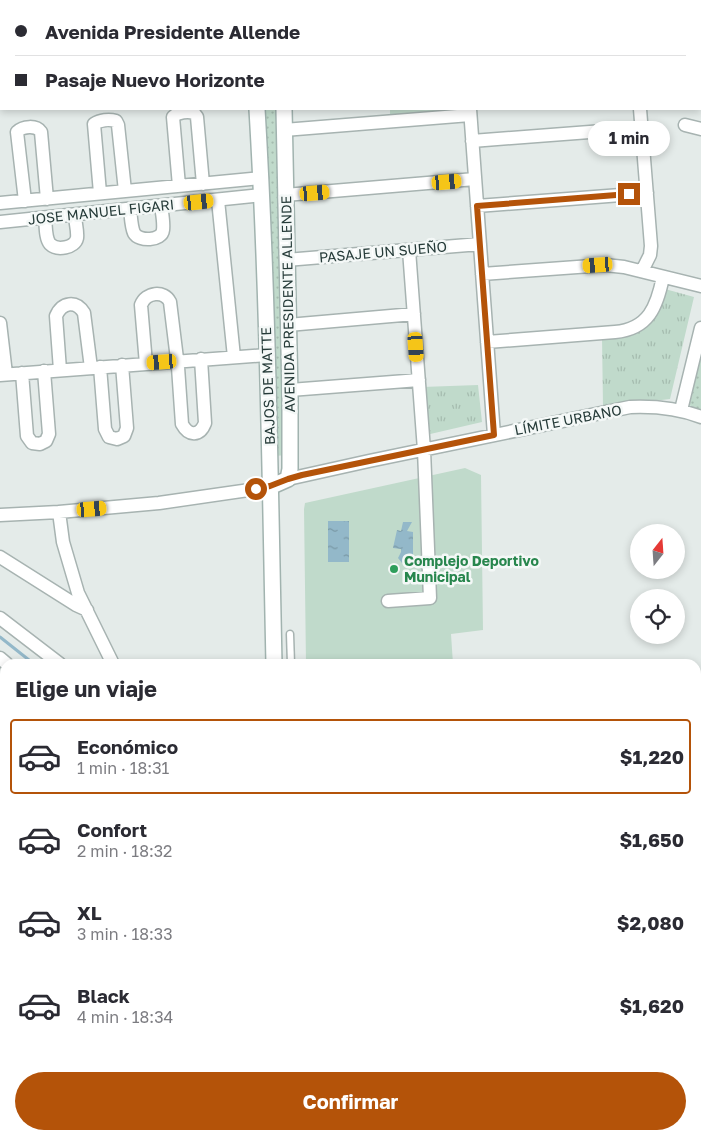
<!DOCTYPE html>
<html lang="es">
<meta charset="utf-8">
<style>
body{margin:0;font-family:"Golos Text",sans-serif;background:#f2f2f3;color:#2b2b33;height:100vh;display:flex;flex-direction:column;font-size:19px;white-space:nowrap}
*{box-sizing:border-box;margin:0}
p{font-size:16px;color:#7c7c81}
.icon{flex:none;width:28px;height:28px;fill:none;stroke:currentColor;stroke-width:2;stroke-linecap:round;stroke-linejoin:round}
.map{position:relative;flex:1;overflow:hidden}
.details{position:absolute;left:0px;top:659px;width:701px;height:481px;display:flex;flex-direction:column;background:#fff;border-radius:15px 15px 0 0;box-shadow:0 2px 8px #0003}
.details>*{flex:none}
.top-card{position:absolute;left:0px;top:0px;width:701px;height:110px;box-shadow:0 2px 8px #0003;display:grid;align-content:center;height:110px;padding:0 15px;background:#fff}
.needle{width:32px;rotate:17deg}
.tools{position:absolute;left:630px;top:524px;display:grid;gap:10px}
.tools a{display:grid;place-items:center;width:55px;height:55px;border-radius:50%;background:#fff;box-shadow:0 2px 8px #0003;font-size:25px}
.end{position:absolute;width:22px;height:22px;margin:-11px;border:6px solid #b45309;background:#fff;box-shadow:0 0 0 2px #fff}
.from{border-radius:50%}
.bubble{position:absolute;height:35px;border-radius:18px;background:#fff;box-shadow:0 2px 8px #0003;font-size:16px;font-weight:700;line-height:35px;text-align:center}
.car{position:absolute;width:15px;height:30px;margin:-15px -8px;border-radius:6px;box-shadow:0 0 4px 1px #0007;background:linear-gradient(#f5c518 24%,#345 0 40%,#f5c518 0 76%,#345 0 86%,#f5c518 0)}
.top-card b{display:flex;align-items:center;gap:18px;height:48px;font-size:19px}
.top-card b+b{border-top:1px solid #e1e1e2}
.top-card i{width:12px;height:12px;background:#2b2b33}
ul{padding:0;list-style:none}
li{display:flex;align-items:center;gap:15px;height:75px;margin:0 10px 8px;padding:0 5px;border:2px solid transparent;border-radius:5px}
li div{flex:1}
li b{display:block;font-size:19px}
li em{font-style:normal;font-weight:700}
li.on{border-color:#b45309}
li>.icon{width:45px;height:45px;stroke-width:1.5}
h2{padding:0 15px;font-size:22px;line-height:60px}
.cta{display:flex;gap:10px;margin-top:auto;padding:10px 15px}
.cta a{flex:1;height:58px;border-radius:30px;background:#b45309;color:#fff;font-size:20px;font-weight:700;line-height:58px;text-align:center}
.map>svg:first-child{display:block}
.grass{fill:url(#grass-dots)}
.park{fill:url(#park-tufts)}
.garden{fill:#c0dacb}
.water{fill:url(#water-ripples)}
.lines{fill:none;stroke-linecap:round;stroke-linejoin:round}
.stream{stroke:#93b8c9;stroke-width:3}
.lane-casing{stroke:#a7b3b1;stroke-width:9}
.street-casing{stroke:#a7b3b1;stroke-width:15}
.secondary-casing{stroke:#a1b3af;stroke-width:18}
.lane{stroke:#fff;stroke-width:6}
.street{stroke:#fff;stroke-width:12}
.secondary{stroke:#fff;stroke-width:15}
.route{stroke:#b45309;stroke-width:6}
.leisure-dot{fill:#2e9e5b;stroke:#f4f8f7;stroke-width:2}
.labels{text-anchor:middle;stroke-width:5;stroke-linejoin:round;paint-order:stroke}
.street-label{font-size:14px;fill:#263b39;stroke:#f4f8f7}
.leisure-label{font-size:14px;font-weight:bold;fill:#27864d;stroke:#f4f8f7;text-anchor:start}
</style>
<div class="map">
<svg width="701" height="1139" viewBox="0 0 701 1139">
<defs>
<pattern id="grass-dots" width="8" height="8" patternUnits="userSpaceOnUse" patternTransform="scale(1.25)"><rect width="8" height="8" fill="#c0dacb"/><path d="M2 2h.1M6 6h.1" fill="none" stroke="#a5bcaf" stroke-width="1.8" stroke-linecap="round"/></pattern>
<pattern id="park-tufts" width="24" height="20" patternUnits="userSpaceOnUse" patternTransform="scale(1.25)"><rect width="24" height="20" fill="#c0dacb"/><path d="M3 7l-1-3M5 7V3M7 7l1-3M15 17l-1-3M17 17v-4M19 17l1-3" fill="none" stroke="#a5bcaf"/></pattern>
<pattern id="water-ripples" width="26" height="14" patternUnits="userSpaceOnUse" patternTransform="scale(1.25)"><rect width="26" height="14" fill="#93b8c9"/><path d="M2 4q2-2 4 0t4 0M15 11q2-2 4 0t4 0" fill="none" stroke="#7897a4"/></pattern>
</defs>
<rect width="100%" height="100%" fill="#e4ebe9"/>
<path class="grass" d="M262,109H280L286,455L275,456Z
M701,347V411L687,404Z
M0,920H5V971H0Z"/>
<path class="park" d="M293,0H504V1H293Z
M665,289L694,297L670,399L603,407L602,337C612,336 632,337 641,331C652,323 659,301 665,289Z
M478,385L482,422L426,435L422,387Z"/>
<path class="garden" d="M390,109H457V112L390,116Z
M465,468L481,475L483,630L451,634L453,664H306L304,509L305,503Z"/>
<path class="water" d="M328,521H349V562H328Z
M403,522H412L407,531L413,532V557L402,563L398,558L401,552V549L393,548L397,530L401,531Z"/>
<g class="lines">
<path class="stream" d="M0,637L34,664
M696,721L701,719
M69,1139L74,1135"/>
<defs>
<path id="lane" d="M290,634L291,664"/>
<path id="street" d="M82,0V1
M106,0L107,1
M160,0V1
M184,0L185,1
M630,0L631,1
M34,1L47,0
M514,1V0
M0,5H1
M700,63H701
M470,109L494,435
M640,109L651,246L650,255L642,271
M685,125L701,129
M284,130L470,115
M472,141L642,128
M179,186L173,117C178,112 188,111 194,113L197,117L203,184
M100,193L94,124C100,120 109,119 116,121L118,125L125,191
M285,195L475,179
M218,200L234,357
M25,201L17,132C23,126 36,125 41,132L47,199
M0,203L262,178
M477,206L647,193
M130,209C131,216 131,226 134,233C139,242 162,241 163,230C164,222 162,213 161,206
M45,218C46,225 45,238 50,244C57,251 75,248 77,238C78,231 75,222 75,215
M0,222L262,195
M286,260L480,244
M482,274L605,265L624,267L701,286
M0,323L6,374
M288,325L414,314
M487,342L615,332C649,329 657,306 663,277
M146,364L141,305C146,292 164,290 170,302L178,367L182,424C189,437 200,436 205,423L201,359
M100,367L105,429L109,437L117,439L124,436L127,428L122,365
M60,370L56,316C62,302 76,300 84,313L91,368
M22,373L27,436L32,443L40,444L46,441L49,434L44,371
M0,375L267,355
M290,390L419,380
M681,410L701,328
M288,479L369,461L630,407C655,406 678,408 701,417
M59,512L63,542L78,593L113,664
M0,515L59,512L159,503L270,487
M0,557L76,605L87,610
M388,601L430,598L424,450L409,250
M0,618L60,664
M0,658L7,664
M0,853H5
M0,911L5,912
M0,977H5
M0,1028L5,1029
M0,1132L5,1130
M356,1135V1139
M417,1135V1139
M474,1135V1139
M527,1135V1139
M576,1135V1139
M629,1135V1139
M682,1135V1139"/>
<path id="secondary" d="M251,0V1
M280,0V1
M257,109C268,293 270,479 274,664
M270,487L288,479L290,469V396L284,109
M696,1080L701,1081
M285,1135V1139"/>
</defs>
<use href="#lane" class="lane-casing"/>
<use href="#street" class="street-casing"/>
<use href="#secondary" class="secondary-casing"/>
<use href="#lane" class="lane"/>
<use href="#street" class="street"/>
<use href="#secondary" class="secondary"/>
</g>
<g class="lines">
<path class="route" d="M256,489L270,486L288,479L302,475L494,435L477,206L629,194"/>
</g>
<circle class="leisure-dot" cx="394" cy="569" r="5"/>
<g class="labels">
<g class="street-label">
<text transform="translate(101 212) rotate(-6)" y="5">JOSE MANUEL FIGARI</text>
<text transform="translate(383 252) rotate(-5)" y="5">PASAJE UN SUEÑO</text>
<text transform="translate(288 304) rotate(-91)" y="5">AVENIDA PRESIDENTE ALLENDE</text>
<text transform="translate(268 386) rotate(-92)" y="5">BAJOS DE MATTE</text>
<text transform="translate(568 420) rotate(-11)" y="5">LÍMITE URBANO</text>
</g>
<g class="leisure-label">
<text x="404" y="566">Complejo Deportivo<tspan x="404" dy="16">Municipal</tspan></text>
</g>
</g>
</svg>
<div class="tools">
<a><svg class="needle" viewBox="-14 -14 28 28"><path d="M0-13l5 13h-10z" fill="#e53935"/><path d="M0 13l5-13h-10z" fill="#7c7c81"/></svg></a>
<a><svg class="icon" aria-label="locate" viewBox="0 0 24 24"><circle cx="12" cy="12" r="6"/><path d="M12 2v4M12 18v4M2 12h4M18 12h4"/></svg></a>
</div>
<i class="end from" style="left:256px;top:489px"></i>
<i class="end" style="left:629px;top:194px"></i>
<div class="bubble" style="left:588px;top:121px;width:82px">1 min</div>
<i class="car" style="left:447px;top:182px;rotate:85deg"></i>
<i class="car" style="left:315px;top:193px;rotate:85deg"></i>
<i class="car" style="left:199px;top:202px;rotate:84deg"></i>
<i class="car" style="left:598px;top:265px;rotate:266deg"></i>
<i class="car" style="left:416px;top:347px;rotate:176deg"></i>
<i class="car" style="left:162px;top:362px;rotate:266deg"></i>
<i class="car" style="left:92px;top:509px;rotate:85deg"></i>
<div class="top-card">
<b><i class="from"></i>Avenida Presidente Allende</b>
<b><i></i>Pasaje Nuevo Horizonte</b>
</div>
<section class="details">
<h2>Elige un viaje</h2>
<ul>
<li class="on"><svg class="icon" aria-label="car" viewBox="0 0 24 24"><path d="M5 17H2v-5l4-1 3-4h7l3 4 3 1v5h-3M9 17h6M6 11h13"/><circle cx="7" cy="17" r="2"/><circle cx="17" cy="17" r="2"/></svg><div><b>Económico</b><p>1 min · 18:31</p></div><em>$1,220</em></li>
<li><svg class="icon" aria-label="car" viewBox="0 0 24 24"><path d="M5 17H2v-5l4-1 3-4h7l3 4 3 1v5h-3M9 17h6M6 11h13"/><circle cx="7" cy="17" r="2"/><circle cx="17" cy="17" r="2"/></svg><div><b>Confort</b><p>2 min · 18:32</p></div><em>$1,650</em></li>
<li><svg class="icon" aria-label="car" viewBox="0 0 24 24"><path d="M5 17H2v-5l4-1 3-4h7l3 4 3 1v5h-3M9 17h6M6 11h13"/><circle cx="7" cy="17" r="2"/><circle cx="17" cy="17" r="2"/></svg><div><b>XL</b><p>3 min · 18:33</p></div><em>$2,080</em></li>
<li><svg class="icon" aria-label="car" viewBox="0 0 24 24"><path d="M5 17H2v-5l4-1 3-4h7l3 4 3 1v5h-3M9 17h6M6 11h13"/><circle cx="7" cy="17" r="2"/><circle cx="17" cy="17" r="2"/></svg><div><b>Black</b><p>4 min · 18:34</p></div><em>$1,620</em></li>
</ul>
<div class="cta"><a>Confirmar</a></div>
</section>
</div>
